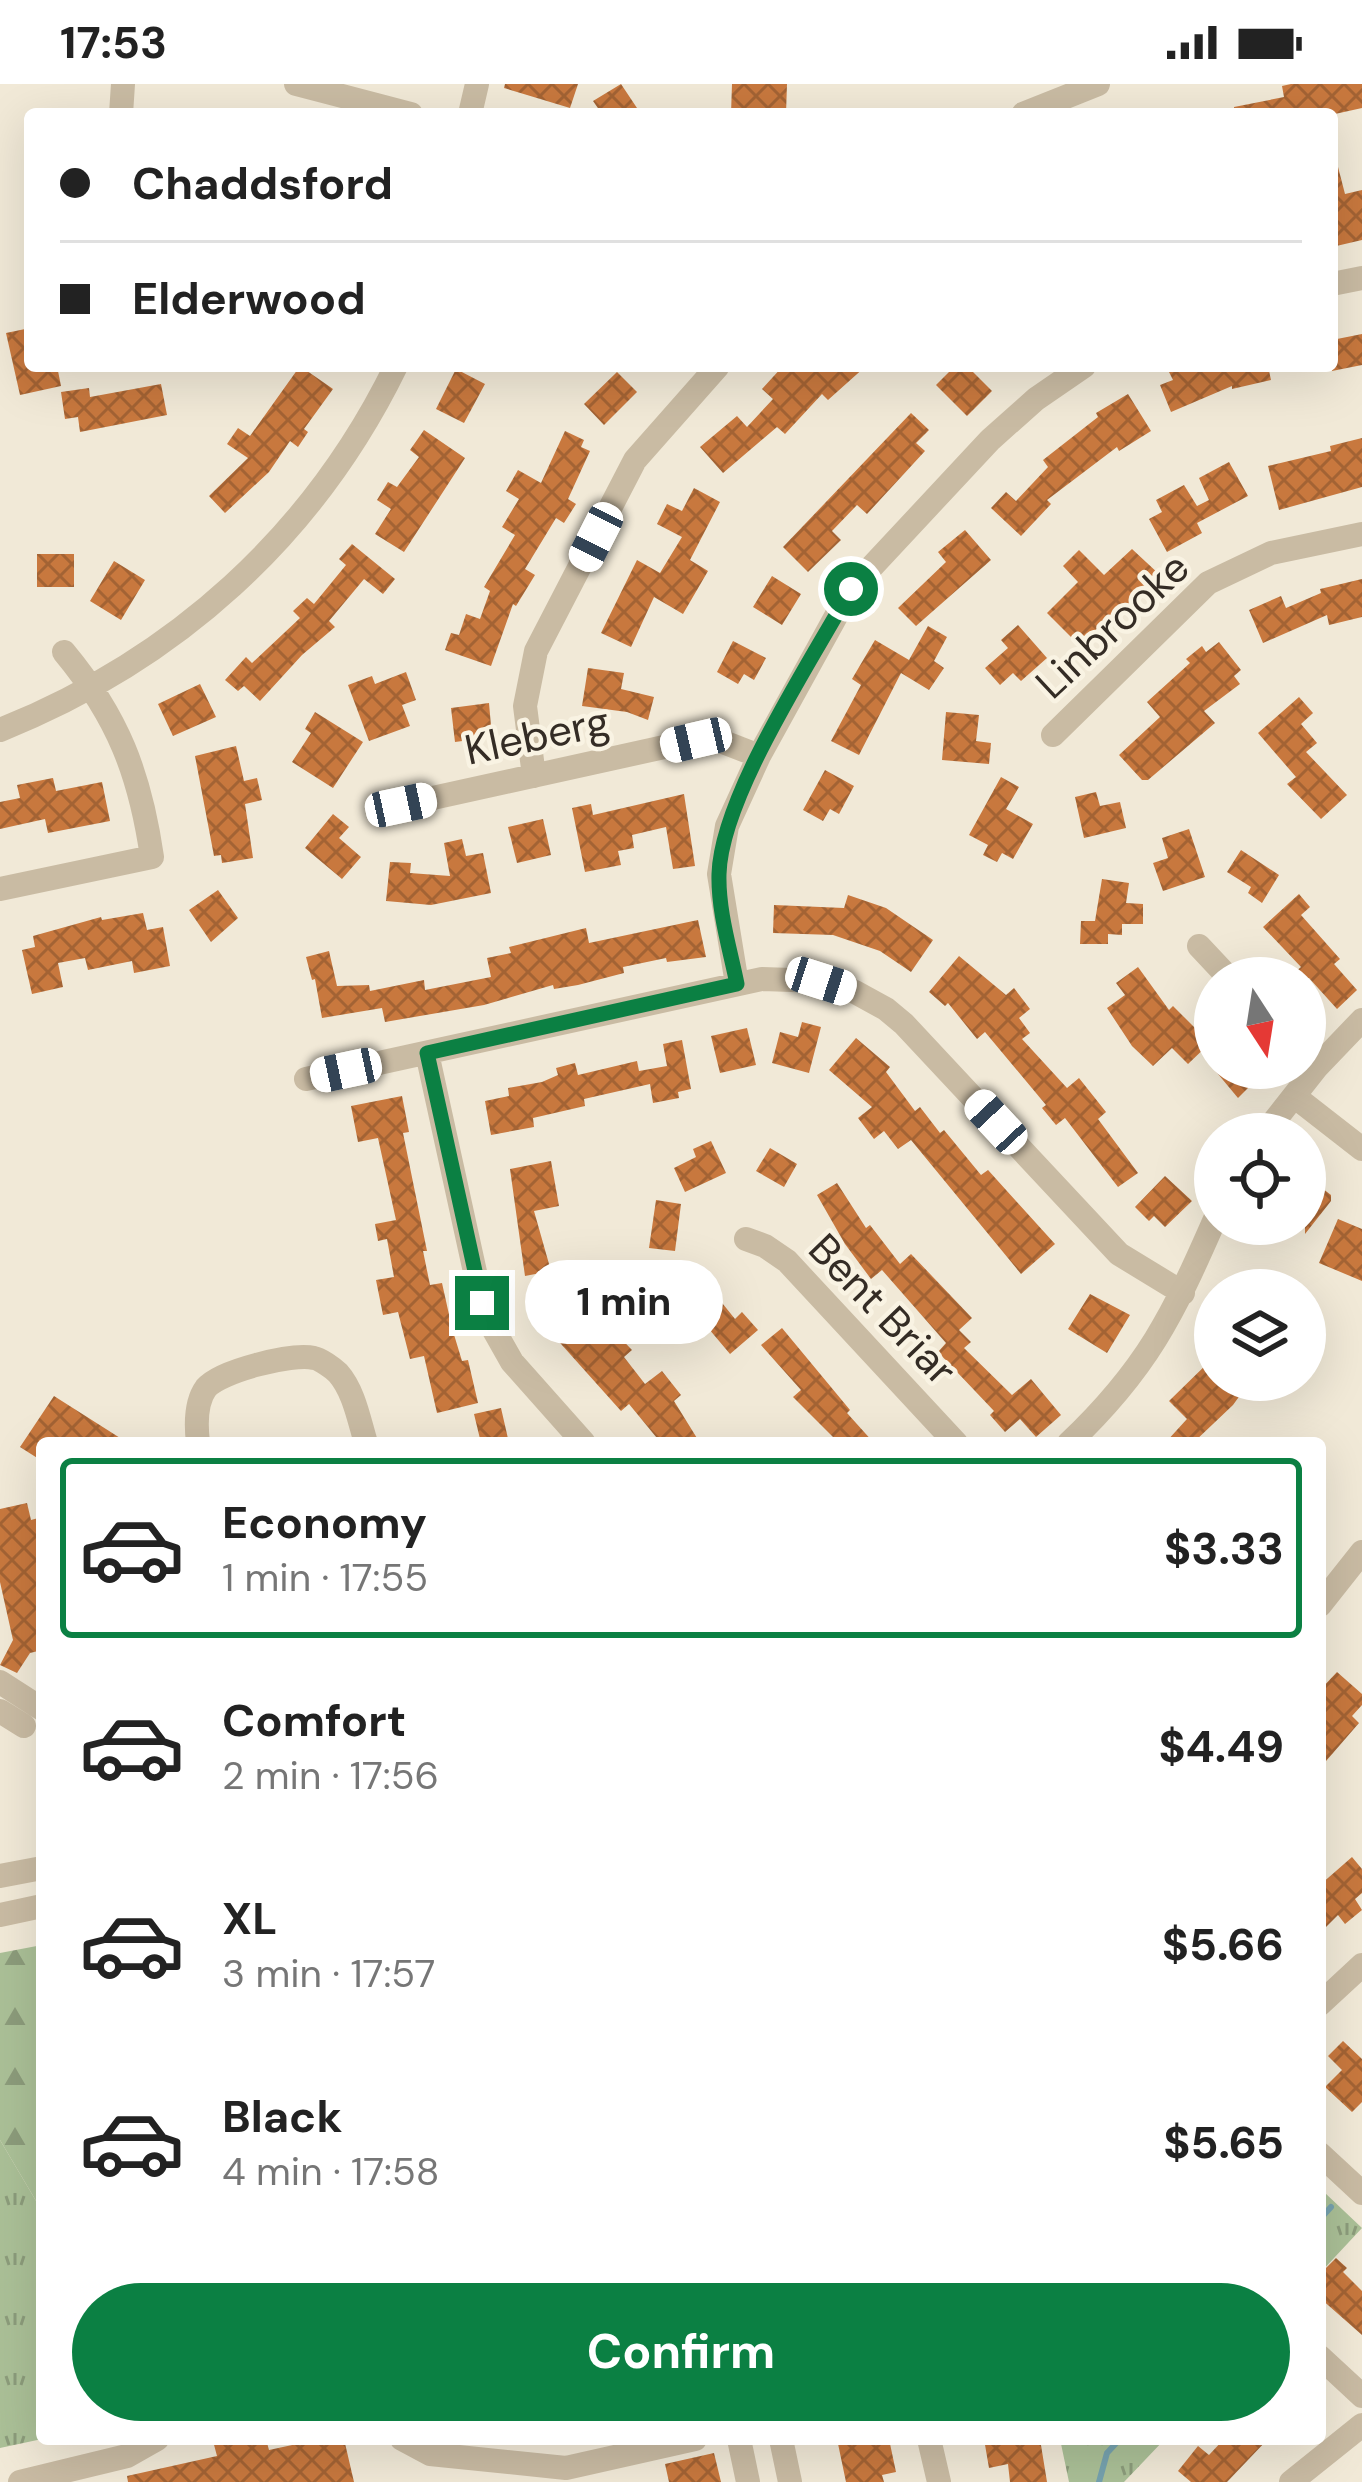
<!DOCTYPE html>
<meta charset="utf-8">
<style>
body{margin:0;font-family:"DM Sans",sans-serif;background:#f2f2f2;color:#222;height:100vh;display:flex;flex-direction:column;font-size:45px;white-space:nowrap}
*{box-sizing:border-box;margin:0}
p{font-size:39px;color:#767676}
.icon{flex:none;width:66px;height:66px;fill:none;stroke:currentColor;stroke-width:2;stroke-linecap:round;stroke-linejoin:round}
.map{position:relative;flex:1;overflow:hidden}
.side{position:absolute;left:36px;top:1353px;width:1290px;height:1008px;display:flex;flex-direction:column;background:#fff;border-radius:12px;box-shadow:0 12px 48px #0002}
.side>*{flex:none}
.guide{position:absolute;left:24px;top:24px;width:1314px;height:264px;border-radius:12px;box-shadow:0 12px 48px #0002;display:grid;align-content:center;height:264px;padding:0 36px;background:#fff}
.needle{width:78px;rotate:168deg}
.controls{position:absolute;left:1194px;top:873px;display:grid;gap:24px}
.controls a{display:grid;place-items:center;width:132px;height:132px;border-radius:50%;background:#fff;box-shadow:0 12px 48px #0002;font-size:60px}
.end{position:absolute;width:54px;height:54px;margin:-27px;border:15px solid #0b8043;background:#fff;box-shadow:0 0 0 6px #fff}
.from{border-radius:50%}
.bubble{position:absolute;height:84px;border-radius:42px;background:#fff;box-shadow:0 12px 48px #0002;font-size:39px;font-weight:700;line-height:84px;text-align:center}
.car{position:absolute;width:36px;height:72px;margin:-36px -18px;border-radius:15px;box-shadow:0 0 9px 3px #0007;background:linear-gradient(#fff 24%,#345 0 40%,#fff 0 76%,#345 0 86%,#fff 0)}
.guide b{display:flex;align-items:center;gap:42px;height:114px;font-size:45px}
.guide b+b{border-top:3px solid #e0e0e0}
.guide i{width:30px;height:30px;background:#222}
ul{padding:21px 0 0;list-style:none}
li{display:flex;align-items:center;gap:36px;height:180px;margin:0 24px 18px;padding:0 12px;border:6px solid transparent;border-radius:12px}
li div{flex:1}
li b{display:block;font-size:45px}
li em{font-style:normal;font-weight:700}
li.current{border-color:#0b8043}
li>.icon{width:108px;height:108px;stroke-width:1.5}
.primary-button{display:flex;gap:24px;margin-top:auto;padding:24px 36px}
.primary-button a{flex:1;height:138px;border-radius:72px;background:#0b8043;color:#fff;font-size:48px;font-weight:700;line-height:138px;text-align:center}
.status{display:flex;justify-content:space-between;align-items:center;height:84px;padding:0 60px;background:#fff;direction:ltr}
.status svg{height:33px;fill:currentColor}
.map>svg:first-child{display:block}
.grass{fill:url(#grass-tufts)}
.forest{fill:url(#forest-firs)}
.lines{fill:none;stroke-linecap:round;stroke-linejoin:round}
.stream{stroke:#76a2ae;stroke-width:6}
.building{fill:url(#building-cross-hatch)}
.minor{stroke:#c9bba3;stroke-width:24}
.route{stroke:#0b8043;stroke-width:15}
.labels{text-anchor:middle;stroke-width:9;stroke-linejoin:round;paint-order:stroke}
.street-label{font-size:42px;fill:#342c25;stroke:#f9f3e3}
</style>
<div class="status"><b>17:53</b><svg viewBox="0 0 49 12"><path d="M0 12V9h3v3zM5 12V6h3v6zM10 12V3h3v9zM15 12V0h3v12zM26 1h20v11H26zM47 4h2v5h-2z"/></svg></div>
<div class="map">
<svg width="1362" height="2398" viewBox="0 0 1362 2398">
<defs>
<pattern id="grass-tufts" width="24" height="20" patternUnits="userSpaceOnUse" patternTransform="scale(3)"><rect width="24" height="20" fill="#abc097"/><path d="M3 7l-1-3M5 7V3M7 7l1-3M15 17l-1-3M17 17v-4M19 17l1-3" fill="none" stroke="#8c9c7b"/></pattern>
<pattern id="forest-firs" width="22" height="20" patternUnits="userSpaceOnUse" patternTransform="scale(3)"><rect width="22" height="20" fill="#abc097"/><path d="M5 1l3.5 6h-7zM16 11l3.5 6h-7z" fill="#8c9c7b"/></pattern>
<pattern id="building-cross-hatch" width="8" height="8" patternUnits="userSpaceOnUse" patternTransform="scale(3)"><rect width="8" height="8" fill="#c8783e"/><path d="M0 0l8 8M0 8l8-8" fill="none" stroke="#a36334"/></pattern>
</defs>
<rect width="100%" height="100%" fill="#f1e9d7"/>
<path class="grass" d="M0,2056L42,2127V2355L0,2364Z
M1324,2108L1362,2144L1320,2189V2113Z
M1060,2355H1165L1124,2398H1069Z"/>
<path class="forest" d="M42,1861V2127L0,2056V1869Z"/>
<g class="lines">
<path class="stream" d="M1320,2135L1331,2123
M1099,2398L1107,2369L1120,2355"/>
</g>
<path class="building" d="M505,0H578L570,24L504,4Z
M621,0L641,30H602L593,17Z
M732,0H787L786,30H731Z
M1291,0H1362V24L1335,30H1234V23L1284,13L1282,2Z
M1332,79H1337L1345,110L1362,106V156L1332,163Z
M30,244V282H57L61,302L20,311L6,249Z
M1362,250V281L1332,287V256Z
M300,282L333,305L304,345L308,348L298,363L290,357L269,388L225,429L209,412L248,374L227,360L238,344L250,352Z
M783,282H866L828,316L822,310L785,350L777,343L723,389L700,363L737,332L747,343L773,315L762,305Z
M955,282H967L992,307L967,332L936,301Z
M1185,282H1268L1271,296L1232,305V302L1171,328L1160,301L1173,296L1169,288Z
M456,285L485,300L464,339L436,325Z
M617,288L637,308L604,341L584,320Z
M161,300L167,331L80,348L78,333L65,335L61,308L89,304L90,313Z
M1128,310L1151,347L1119,367L1117,363L1047,416L1051,420L1021,452L991,424L1006,408L1016,417L1048,383L1043,376L1098,333L1096,329Z
M911,329L929,346L916,359L925,367L867,430L857,421L832,447L841,456L808,488L783,463Z
M424,346L465,374L404,468L375,450L391,425L377,416L388,398L397,403L419,373L410,366Z
M565,347L584,356L581,363L590,367L568,415L576,420L564,439L556,434L525,485L535,491L516,522L513,520L491,582L445,566L451,549L459,551L466,530L480,535L490,507L484,503L515,451L502,443L519,415L506,407L518,386L541,399Z
M1362,354V403L1279,426L1268,382L1331,367L1330,362Z
M1229,378L1248,412L1197,439L1202,449L1167,468L1149,435L1162,428L1156,416L1184,401L1197,422L1209,416L1199,394Z
M694,404L720,418L690,476L708,487L683,530L654,513L631,563L601,549L637,476L660,489L682,453L657,440L667,420L682,427Z
M965,446L991,476L916,542L898,524L946,478L938,468Z
M352,460L395,495L383,510L364,495L329,537L335,543L302,571L260,617L244,602L238,607L225,596L246,573L252,579L300,534L293,527L307,514L314,520L346,481L339,475Z
M1132,465L1160,491L1124,525L1120,521L1080,562L1047,529L1078,498L1063,482L1079,466L1104,491Z
M37,470H74V503H37Z
M114,477L145,496L121,536L90,517Z
M772,492L801,510L782,541L753,523Z
M1362,495V533L1329,541L1327,531L1263,559L1249,526L1281,512L1286,524L1321,509L1320,505Z
M1018,541L1047,574L1021,597L1013,589L1000,601L985,584L1008,564L1001,556Z
M928,542L947,553L934,577L944,584L929,606L901,589L859,671L831,657L861,601L852,595L875,556L909,576Z
M733,557L766,574L754,596L744,590L738,600L717,588Z
M1219,558L1241,586L1234,592L1240,600L1204,627L1215,639L1148,696H1142L1119,671L1160,633L1147,618L1190,579L1186,575L1202,562L1206,568Z
M588,584L624,589L621,605L654,613L648,636L627,628L582,622Z
M406,588L416,616L402,621L410,642L369,657L348,601L372,592L375,600Z
M200,600L216,633L173,652L158,620Z
M1299,613L1313,629L1301,640L1317,659L1306,668L1347,711L1321,735L1287,700L1296,693L1258,649Z
M489,619L492,653L455,658L451,624Z
M315,628L363,658L333,704L292,678L311,649L305,645Z
M946,628L979,631L976,657L991,659L989,680L942,676Z
M236,662L244,697L257,694L262,716L245,720L253,774L222,779L221,771L214,772L195,672Z
M825,686L854,702L839,730L830,725L823,737L803,726Z
M1001,693L1019,703L1006,725L1033,740L1013,775L1002,769L997,778L983,771L988,761L969,751Z
M53,694L56,707L102,698L110,737L48,749L45,735L0,745V718L20,714L17,701Z
M1096,708L1100,722L1120,718L1126,744L1084,754L1075,713Z
M684,710L695,782L673,785L666,743L632,751L634,764L618,767L621,781L585,788L572,724L591,720L593,731Z
M333,730L349,743L339,754L361,773L342,795L305,764Z
M543,735L551,771L517,779L508,743Z
M1189,745L1205,793L1163,807L1153,779L1168,774L1162,754Z
M462,755L466,772L483,769L491,809L431,821L386,817L390,778L411,779L410,789L450,792L444,759Z
M1241,766L1279,791L1262,819L1248,809L1251,803L1227,788Z
M1102,795L1129,799L1126,819L1143,820V840H1122V851L1108,850V860H1080L1081,837H1095Z
M218,806L238,834L211,858L189,826Z
M1299,810L1310,823L1301,831L1340,875L1334,880L1357,906L1337,925L1309,894H1288L1301,883L1263,843Z
M848,811L886,824L933,856L911,888L880,867L833,851L773,849L774,821L844,824Z
M143,829L147,846L163,843L170,882L134,889L132,877L88,886L85,874L58,879L63,903L32,910L22,866L35,863L33,852L101,833L102,836Z
M698,836L706,873L667,878L666,874L623,883L624,889L578,901L554,905L553,901L484,921L385,938L382,924L322,934L315,895L312,896L306,873L329,867L337,902L369,901L370,907L424,896L425,906L491,893L487,874L511,869L509,863L586,844L589,859Z
M959,872L1006,911L1014,904L1030,925L1019,934L1030,949L1022,955L1067,1004L1079,994L1106,1028L1098,1035L1138,1089L1118,1103L1065,1034L1056,1041L1042,1024L1046,1021L985,948L977,955L948,919L945,922L929,908Z
M1138,883L1169,926L1173,922L1210,959L1188,980L1172,964L1153,982L1132,962L1107,924L1125,911L1116,899Z
M802,938L821,943L809,989L772,979L780,948L798,953Z
M747,944L756,981L720,989L711,952Z
M856,954L890,983L886,988L915,1027L920,1023L940,1049L944,1046L981,1091L988,1086L1055,1160L1021,1190L911,1056L898,1065L884,1047L874,1055L858,1034L872,1023L829,986Z
M682,956L691,1005L678,1008L679,1014L653,1019L650,1000L584,1015L585,1022L533,1034L534,1043L491,1051L485,1017L509,1012L508,1004L542,998L558,991L556,984L575,979L578,991L637,977L639,987L667,982L663,960Z
M1213,984H1268L1238,1014Z
M402,1012L409,1048L403,1049L427,1167H423L430,1201L442,1199L452,1244L462,1277L468,1276L478,1319L437,1329L424,1272L410,1275L398,1228L383,1231L376,1196L394,1193L387,1155L378,1157L375,1140L396,1136L378,1054L358,1058L351,1022Z
M711,1057L726,1089L685,1108L674,1084L696,1073L693,1065Z
M770,1064L797,1080L784,1103L756,1087Z
M551,1077L559,1122L534,1127L551,1187L525,1192L510,1085Z
M1305,1091L1331,1111V1117L1305,1150Z
M1165,1092L1192,1117L1165,1143L1154,1132L1149,1137L1135,1123Z
M837,1099L866,1144L870,1141L900,1180L911,1170L972,1234L959,1246L971,1258L964,1264L1012,1311L1031,1295L1061,1331L1036,1353L1020,1335L1005,1348L990,1331L994,1327L938,1268L946,1259L882,1186L871,1195L845,1160L817,1111Z
M656,1116L681,1120L675,1167L649,1164Z
M1338,1135L1362,1145V1197L1319,1179Z
M679,1182L697,1205L706,1199L735,1235L742,1228L758,1246L730,1270L698,1232L693,1236L688,1230L670,1244L643,1210Z
M569,1193L601,1245L607,1240L632,1266L624,1273L645,1300L662,1287L681,1311L674,1317L700,1359H661L629,1320L621,1327L553,1251L531,1216Z
M1090,1210L1130,1231L1107,1269L1068,1245Z
M782,1244L850,1326L847,1329L874,1359H839L793,1313L801,1306L761,1261Z
M1215,1272V1296H1251L1233,1321L1193,1359H1165L1187,1335L1169,1317Z
M54,1312L128,1359H42V1377L20,1363Z
M501,1324L509,1359H481L474,1330Z
M27,1419L31,1436L42,1433V1566L30,1569L17,1589L0,1581L13,1556L0,1498V1425Z
M1337,1588L1362,1610V1621L1352,1632L1359,1639L1320,1684V1606Z
M1352,1773L1362,1785V1809L1355,1815L1362,1826L1345,1840L1338,1831L1320,1849V1801Z
M1343,1957L1362,1975V2018L1352,2028L1325,2003L1342,1986L1328,1972Z
M1336,2174L1347,2184L1343,2188L1362,2207V2251L1320,2214V2190Z
M221,2355H266L269,2366L320,2355H344L354,2398H128L127,2392L217,2372L213,2357Z
M837,2355H889L896,2388L882,2391L884,2398H846Z
M984,2355H1040L1047,2398H1010L1008,2380L989,2384Z
M1224,2355H1268L1227,2398H1191L1178,2387L1198,2362L1209,2371Z
M714,2369L721,2398H669L665,2380Z"/>
<g class="lines">
<path class="minor" d="M296,0L411,30
M121,30L123,0
M470,30L477,0
M1023,30L1098,0
M1332,200L1362,194
M0,646C175,576 313,452 396,282
M1053,651L1208,499L1271,469L1362,450
M534,692L525,622L536,567L635,376L718,282
M401,721L696,656H718L759,672
M0,805L152,773C140,690 118,633 64,568
M1199,862L1229,894
M737,900L719,790L727,742L759,672L851,505L990,356L1036,315L1084,282
M427,969L477,1197L490,1239L512,1278L584,1359
M306,995L762,895L821,897L855,908L886,925L904,940L1119,1170L1183,1209
M1294,1012L1362,1065
M1264,1050L1316,984L1362,936
M746,1155L765,1162L787,1177L956,1359
M198,1359C196,1342 195,1319 206,1304C220,1287 292,1269 314,1274C320,1275 333,1284 338,1289C354,1307 359,1336 366,1359
M1069,1359C1147,1285 1173,1231 1215,1135
M1320,1521L1362,1468
M0,1598L42,1625
M0,1627L24,1642
M0,1792L42,1784
M0,1831L42,1822
M1320,1920L1362,1881
M1320,2070L1362,2109
M1320,2273L1362,2312
M402,2355L430,2370L566,2384L695,2355
M739,2355L748,2398
M781,2355L790,2398
M929,2355L939,2398
M20,2398L127,2372L157,2355
M1291,2398L1362,2341"/>
</g>
<g class="lines">
<path class="route" d="M482,1219L427,969L737,900C730,865 718,827 719,790C721,713 812,576 851,505"/>
</g>
<g class="labels">
<g class="street-label">
<text transform="translate(1112 541) rotate(-43)" y="15">Linbrooke</text>
<text transform="translate(537 651) rotate(-12)" y="15">Kleberg</text>
<text transform="translate(883 1225) rotate(46)" y="15">Bent Briar</text>
</g>
</g>
</svg>
<div class="controls">
<a><svg class="needle" viewBox="-14 -14 28 28"><path d="M0-13l5 13h-10z" fill="#e53935"/><path d="M0 13l5-13h-10z" fill="#767676"/></svg></a>
<a><svg class="icon" aria-label="locate" viewBox="0 0 24 24"><circle cx="12" cy="12" r="6"/><path d="M12 2v4M12 18v4M2 12h4M18 12h4"/></svg></a>
<a><svg class="icon" aria-label="layers" viewBox="0 0 24 24"><path d="M12 4l9 5-9 5-9-5zM3 14l9 5 9-5"/></svg></a>
</div>
<i class="end from" style="left:851px;top:505px"></i>
<i class="end" style="left:482px;top:1219px"></i>
<div class="bubble" style="left:525px;top:1176px;width:198px">1 min</div>
<i class="car" style="left:596px;top:453px;rotate:207deg"></i>
<i class="car" style="left:696px;top:656px;rotate:257deg"></i>
<i class="car" style="left:401px;top:721px;rotate:78deg"></i>
<i class="car" style="left:821px;top:897px;rotate:108deg"></i>
<i class="car" style="left:346px;top:986px;rotate:258deg"></i>
<i class="car" style="left:996px;top:1038px;rotate:317deg"></i>
<div class="guide">
<b><i class="from"></i>Chaddsford</b>
<b><i></i>Elderwood</b>
</div>
<section class="side">
<ul>
<li class="current"><svg class="icon" aria-label="car" viewBox="0 0 24 24"><path d="M5 17H2v-5l4-1 3-4h7l3 4 3 1v5h-3M9 17h6M6 11h13"/><circle cx="7" cy="17" r="2"/><circle cx="17" cy="17" r="2"/></svg><div><b>Economy</b><p>1 min · 17:55</p></div><em>$3.33</em></li>
<li><svg class="icon" aria-label="car" viewBox="0 0 24 24"><path d="M5 17H2v-5l4-1 3-4h7l3 4 3 1v5h-3M9 17h6M6 11h13"/><circle cx="7" cy="17" r="2"/><circle cx="17" cy="17" r="2"/></svg><div><b>Comfort</b><p>2 min · 17:56</p></div><em>$4.49</em></li>
<li><svg class="icon" aria-label="car" viewBox="0 0 24 24"><path d="M5 17H2v-5l4-1 3-4h7l3 4 3 1v5h-3M9 17h6M6 11h13"/><circle cx="7" cy="17" r="2"/><circle cx="17" cy="17" r="2"/></svg><div><b>XL</b><p>3 min · 17:57</p></div><em>$5.66</em></li>
<li><svg class="icon" aria-label="car" viewBox="0 0 24 24"><path d="M5 17H2v-5l4-1 3-4h7l3 4 3 1v5h-3M9 17h6M6 11h13"/><circle cx="7" cy="17" r="2"/><circle cx="17" cy="17" r="2"/></svg><div><b>Black</b><p>4 min · 17:58</p></div><em>$5.65</em></li>
</ul>
<div class="primary-button"><a>Confirm</a></div>
</section>
</div>
